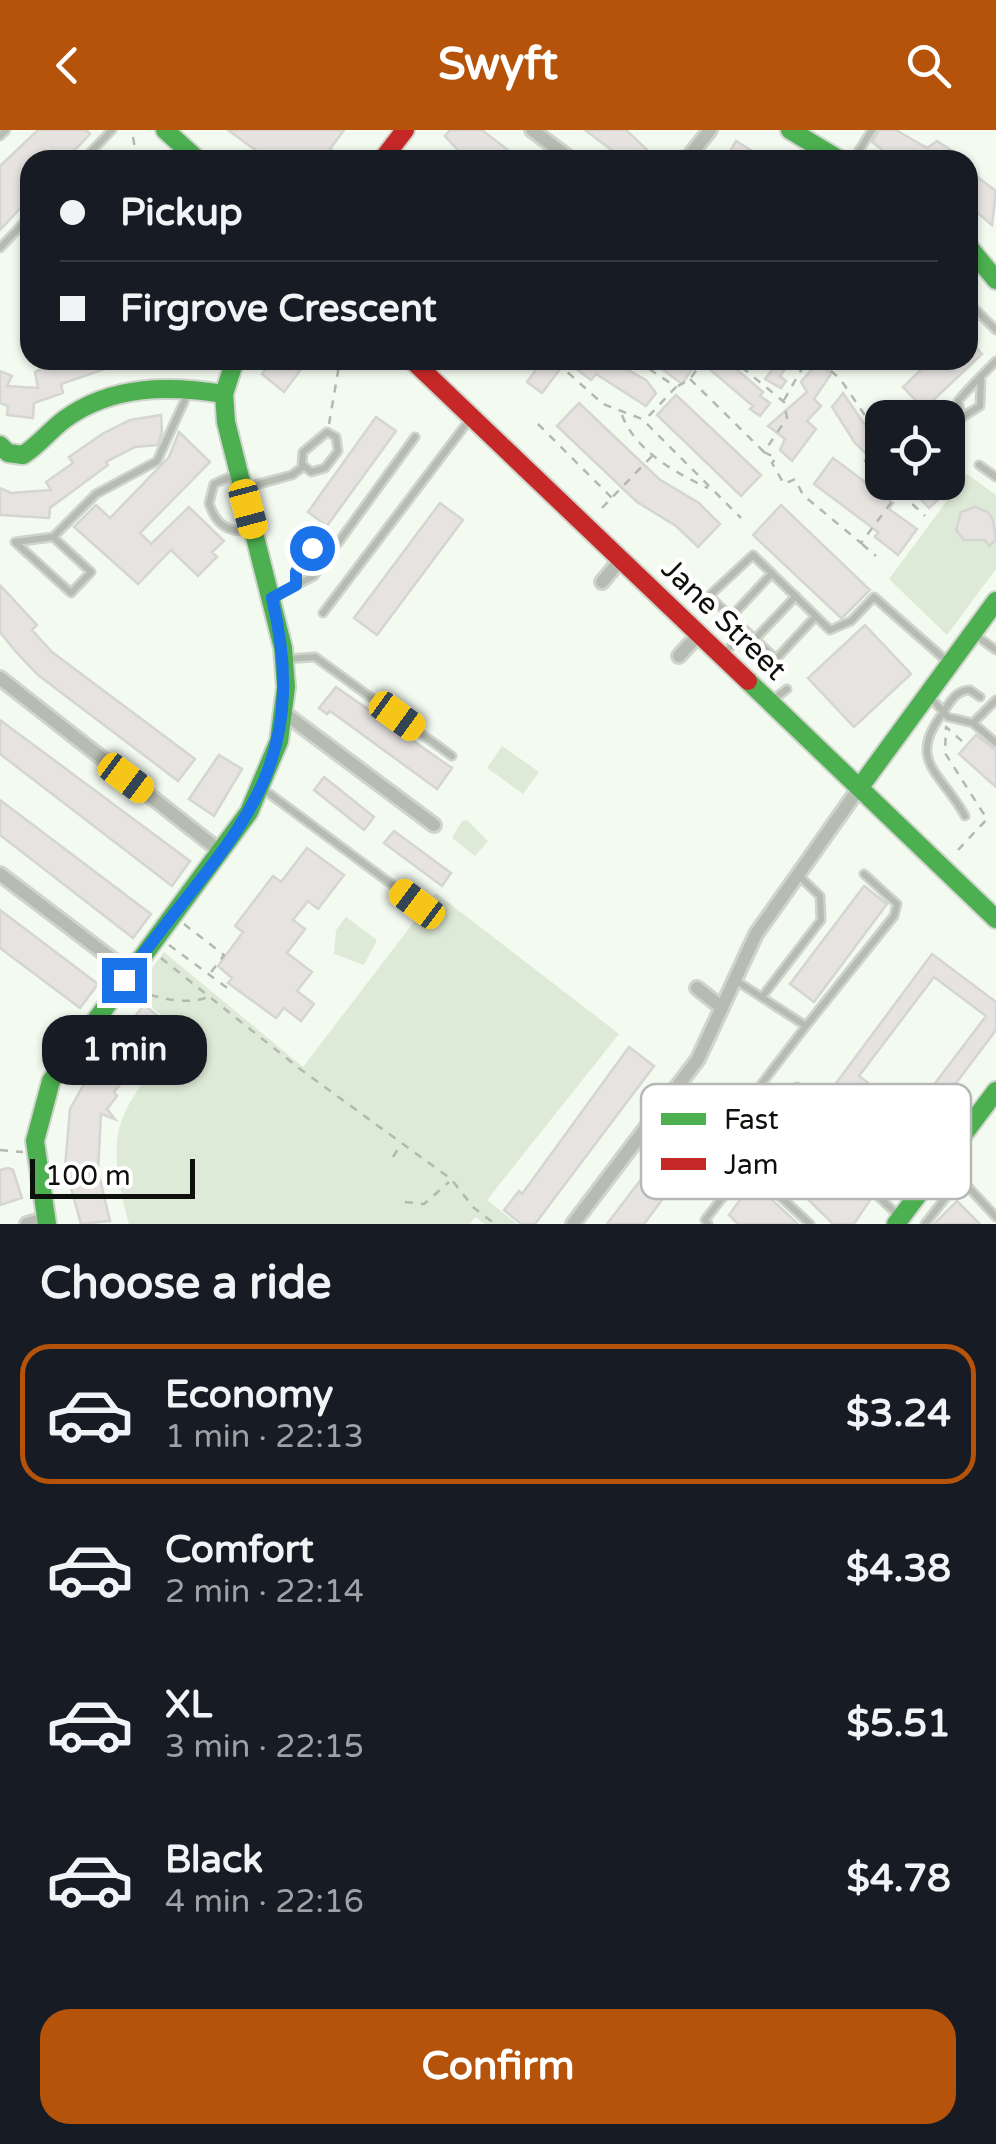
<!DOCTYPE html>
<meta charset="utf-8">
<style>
body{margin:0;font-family:"Varela Round",sans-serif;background:#20242c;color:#f1f3f6;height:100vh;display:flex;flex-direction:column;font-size:38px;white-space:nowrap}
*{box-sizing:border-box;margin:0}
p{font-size:32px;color:#9ea1a6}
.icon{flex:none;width:55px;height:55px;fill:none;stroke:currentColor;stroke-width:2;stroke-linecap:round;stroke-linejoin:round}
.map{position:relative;height:1094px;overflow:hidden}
.details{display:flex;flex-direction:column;background:#171b24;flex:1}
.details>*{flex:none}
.hud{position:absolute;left:20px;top:20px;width:958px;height:220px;border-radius:30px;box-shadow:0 2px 8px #0004;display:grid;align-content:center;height:220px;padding:0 40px;background:#171b24}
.buttons{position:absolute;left:865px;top:270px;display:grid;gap:20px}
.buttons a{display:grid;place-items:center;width:100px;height:100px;border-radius:20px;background:#171b24;box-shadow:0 2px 8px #0004;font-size:50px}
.scale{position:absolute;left:30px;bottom:25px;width:165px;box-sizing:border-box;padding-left:10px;border:5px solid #0d100b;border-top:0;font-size:28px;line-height:35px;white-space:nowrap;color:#0d100b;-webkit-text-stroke:8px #fff;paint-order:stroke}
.end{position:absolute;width:45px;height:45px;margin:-22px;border:12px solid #1a73e8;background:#fff;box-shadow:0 0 0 5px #fff}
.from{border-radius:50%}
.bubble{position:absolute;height:70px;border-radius:30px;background:#171b24;box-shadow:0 2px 8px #0004;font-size:32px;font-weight:700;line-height:70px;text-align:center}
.car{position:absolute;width:30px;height:60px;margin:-30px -15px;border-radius:12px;box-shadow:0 0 8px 2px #0007;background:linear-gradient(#f5c518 24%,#345 0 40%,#f5c518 0 76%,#345 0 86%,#f5c518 0)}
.hud b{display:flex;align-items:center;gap:35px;height:95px;font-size:38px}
.hud b+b{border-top:2px solid #363941}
.hud i{width:25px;height:25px;background:#f1f3f6}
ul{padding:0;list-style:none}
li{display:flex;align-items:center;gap:30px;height:140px;margin:0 20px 15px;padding:0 20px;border:5px solid transparent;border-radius:30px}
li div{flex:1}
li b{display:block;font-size:38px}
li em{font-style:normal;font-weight:700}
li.active{border-color:#b45309}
li>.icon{width:90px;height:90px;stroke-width:1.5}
h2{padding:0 40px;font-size:45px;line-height:120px}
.action{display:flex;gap:20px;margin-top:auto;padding:20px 40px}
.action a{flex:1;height:115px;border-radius:30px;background:#b45309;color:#fff;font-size:40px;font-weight:700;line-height:115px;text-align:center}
header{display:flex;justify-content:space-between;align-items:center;height:130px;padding:0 40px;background:#b45309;color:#fff;font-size:45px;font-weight:700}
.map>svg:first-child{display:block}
.green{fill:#ddead7}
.building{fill:#e6e3e1;stroke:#d5d5d2;stroke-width:2.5;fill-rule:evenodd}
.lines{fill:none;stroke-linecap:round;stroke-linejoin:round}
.lane-casing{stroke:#cfd4cc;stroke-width:11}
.street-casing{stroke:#cfd4cc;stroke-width:18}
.fast-casing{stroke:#cfd4cc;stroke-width:22}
.jam-casing{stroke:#cfd4cc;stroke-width:22}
.path{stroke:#b2b9af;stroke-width:2.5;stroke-dasharray:8 8;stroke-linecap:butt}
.lane{stroke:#b6bcb2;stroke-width:6}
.street{stroke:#b6bcb2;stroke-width:12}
.fast{stroke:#4caf50;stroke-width:18}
.jam{stroke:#c62828;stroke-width:18}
.route{stroke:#1a73e8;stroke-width:12}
.labels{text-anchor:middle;stroke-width:9;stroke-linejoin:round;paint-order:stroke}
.street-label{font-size:30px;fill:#0d100b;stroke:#fff}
.key{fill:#fff;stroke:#b6b7b6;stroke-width:2.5}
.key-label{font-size:28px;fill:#0d100b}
</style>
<header><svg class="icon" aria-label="back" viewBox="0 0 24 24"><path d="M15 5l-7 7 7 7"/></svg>Swyft<svg class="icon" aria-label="search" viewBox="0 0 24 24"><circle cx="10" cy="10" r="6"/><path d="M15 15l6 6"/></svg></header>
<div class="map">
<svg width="996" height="1094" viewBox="0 0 996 1094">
<rect width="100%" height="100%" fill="#f3faf0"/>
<path class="green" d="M967,344L996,365V439L947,505L889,449Z
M502,616L539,642L523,664L487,638Z
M467,690L488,711L475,726L452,708L462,691Z
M436,763L619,904L487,1070L517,1094H485L475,1087L470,1094H129C100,990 123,981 182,901L133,863L164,822L303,937Z
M346,787L377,810L364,835L334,824L336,800Z"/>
<path class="building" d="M38,0H86L90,4L65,30H30V68L0,100V36Z
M228,0H344L330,19L346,30H269Z
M450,0H482L521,30L465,28L445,6Z
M585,0H626L658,30H625Z
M879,0H896L927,18L937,11L966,30H896L872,12Z
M736,11L767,30H725Z
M968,40L996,61L992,95L968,75Z
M968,209L982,224L924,279L903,257L931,230H968Z
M60,230H107L108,238L61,254L63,263L34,273L33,288L7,285L8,276L0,273V241L12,246L7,256L38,258L35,242Z
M260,230H308L284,262L262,244L268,236Z
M543,230H598L603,234L610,230L646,250L656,263L646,276L596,244L591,250L566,231L542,263L527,252Z
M650,230H683L693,238L682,254Z
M712,230H726L763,262L760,266L770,273L760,286L750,279L753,276L707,237Z
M770,230H792L780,246L786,251L781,258L765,249L772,240L765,236Z
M819,231L831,244L814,269L821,276L807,291L816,299L792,331L780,320L785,309L768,296L807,262L801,252Z
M843,263L867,298L882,313V339L855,313L832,277Z
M676,265L761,345L741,366L657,285Z
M579,273L659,349L699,373L720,394L698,417L676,396L637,372L557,296Z
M161,285L162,303L157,315L135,317L106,332L108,335L50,378L49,388L0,385V358L11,363L51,360L46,352L73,333L69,327L102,304L130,290Z
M376,287L396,301L327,396L308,382Z
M179,302L210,332L140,403L151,414L189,377L224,411L212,422L217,427L198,446L171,420L138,454L74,397L96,375L110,388L169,327Z
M833,328L893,373L889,379L917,399L898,425L875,407L878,402L814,354Z
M904,352H930L944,364L929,378Z
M440,373L463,390L377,505L354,488Z
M781,375L870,460L844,486L841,488L753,405Z
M975,377L988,382L993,390L996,410L989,416L985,410H964L956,400L961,382Z
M0,455L37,495L32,500L52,522L195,629L178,651L38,545L16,522L0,502Z
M865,495L911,544L854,597L808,548Z
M336,557L452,638L437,659L330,581L327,584L319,578Z
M0,590L190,731L172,756L0,624Z
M976,605L996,620V657L959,624Z
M219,625L242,639L214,686L189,669Z
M324,647L374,687L364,700L314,660Z
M0,670L151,784L133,808L0,705Z
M394,701L451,743L442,756L384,713Z
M307,718L344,745L318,779L308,771L293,790L305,799L287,823L312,842L297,861L314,874L301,891L284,878L276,888L228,853L232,848L218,836L243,802L235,796L273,746L281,752Z
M864,756L887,774L814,872L790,854Z
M0,780L98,854L80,878L0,818Z
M932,824L996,872V900L911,1013L834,956ZM934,847L986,886L911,985L859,946Z
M144,875L169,895L114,962L117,966L107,979L115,989L101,984L98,1041L110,1091L81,1094L65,1037L70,979L91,942Z
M629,917L654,936L535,1094H521L504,1080L519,1061L522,1064Z
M710,959L732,976L644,1094H607Z
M791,995L870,1070L854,1094H833L765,1027Z
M8,1038L13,1040L22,1068L0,1075V1040Z
M753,1052L798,1094H738L729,1085Z
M957,1071L980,1094H934Z"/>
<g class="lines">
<defs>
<path id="lane" d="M0,6L6,0
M83,30L112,0
M853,30L872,0
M0,118L30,86
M968,172L996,200
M981,246L980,276L961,288L958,271C970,257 983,244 996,231
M327,302L336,307L338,321L325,338L311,342L302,334L303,322Z
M979,335L996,347
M238,343L214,354L209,373C215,393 228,404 249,400
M244,358L292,345L304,336
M53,407L15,412L71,463L91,442L53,407L96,364L157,331L189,261
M296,455V441L312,418
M272,467L314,446L415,307
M323,483L470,289
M816,486L776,529L709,466L753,425L830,500L851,491L874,467L949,533
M731,487L772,443
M974,504L996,520
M755,509L796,466
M723,525L745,500
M285,529L315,527L452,626
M931,568L948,587L973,593L996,570
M771,571L787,559
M973,593L996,613
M263,659L417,773
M965,686C943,644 906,632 942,584C950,572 956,560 970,560L980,567
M735,850L806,896L894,786L897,774L864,744
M762,867L821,790L820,766L797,744
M797,957L917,1064
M743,978L806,896
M946,1033L996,1087
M747,1036L810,1094
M708,1094L705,1090L789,982L900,1087
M925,1094L946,1067"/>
<path id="street" d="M532,0L572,30
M686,30L710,0
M602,452L622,428
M679,526L699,504
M0,548L220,721
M284,583L434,695
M0,744L129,842
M697,858L721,877
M27,1094L45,1089
M573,1094L698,929L756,804L860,657"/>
<path id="fast" d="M165,0L198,30
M790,0L840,30
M968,116L996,150
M0,315L8,323L23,325C39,315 50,300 65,289C112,255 169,255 224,264
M748,551L996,789
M860,657L996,471
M47,1094L35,1011L51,951L249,682L279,611L286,557L283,518L226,292L224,264L235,230
M896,1094L996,961"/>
<path id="jam" d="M382,30L405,0
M412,230L748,551"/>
</defs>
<use href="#lane" class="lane-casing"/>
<use href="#street" class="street-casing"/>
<use href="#fast" class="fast-casing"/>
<use href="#jam" class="jam-casing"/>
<path class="path" d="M133,7L137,30
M572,230L565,240L603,274L642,289L741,388
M636,230L676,257L645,290
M819,230L841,250L879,306L862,328L882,346
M690,249L764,322L787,288L784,272L733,230
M678,256L690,249L704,230
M784,270L807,230
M622,285C635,320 675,343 708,358
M329,294L340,230
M538,294L612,368
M764,322L776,328L772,333L784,354L795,349L803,365L861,413L899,362
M889,352L925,386
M602,378L653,325
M862,414L876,426
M958,720L987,689L945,623L946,597L963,612
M184,794L224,825L209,845
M169,815L230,860
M161,828L300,939L451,1049L474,1078L495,1094
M136,858C153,869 192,876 210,866
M0,1020L23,1022
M393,1027L400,1016
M405,1072L424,1074L449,1052"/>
<use href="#lane" class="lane"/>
<use href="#street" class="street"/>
<use href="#fast" class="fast"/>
<use href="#jam" class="jam"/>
</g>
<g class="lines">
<path class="route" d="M124,850C222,711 316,653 272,468L296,455V442L312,418"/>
</g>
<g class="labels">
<g class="street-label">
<text transform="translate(724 489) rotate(44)" y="10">Jane Street</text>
</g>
</g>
<rect x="641" y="954" width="330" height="115" rx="15" class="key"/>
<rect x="661" y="983" width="45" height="12" fill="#4caf50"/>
<rect x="661" y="1028" width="45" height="12" fill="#c62828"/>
<g class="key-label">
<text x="724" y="999">Fast</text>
<text x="724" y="1044">Jam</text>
</g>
</svg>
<div class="buttons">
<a><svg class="icon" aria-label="locate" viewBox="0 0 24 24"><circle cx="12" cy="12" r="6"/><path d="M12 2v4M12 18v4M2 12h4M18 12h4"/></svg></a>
</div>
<div class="scale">100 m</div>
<i class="end from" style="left:312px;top:418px"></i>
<i class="end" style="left:124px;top:850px"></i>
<div class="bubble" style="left:42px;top:885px;width:165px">1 min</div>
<i class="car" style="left:248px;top:379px;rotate:165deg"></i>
<i class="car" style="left:397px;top:586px;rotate:126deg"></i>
<i class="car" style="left:126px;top:648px;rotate:127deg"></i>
<i class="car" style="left:417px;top:774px;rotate:307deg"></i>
<div class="hud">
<b><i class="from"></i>Pickup</b>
<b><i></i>Firgrove Crescent</b>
</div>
</div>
<section class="details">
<h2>Choose a ride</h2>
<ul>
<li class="active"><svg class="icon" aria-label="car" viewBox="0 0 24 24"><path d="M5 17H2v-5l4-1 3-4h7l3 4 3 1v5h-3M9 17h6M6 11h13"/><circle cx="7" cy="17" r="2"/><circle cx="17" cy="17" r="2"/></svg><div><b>Economy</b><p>1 min · 22:13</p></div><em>$3.24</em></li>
<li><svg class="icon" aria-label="car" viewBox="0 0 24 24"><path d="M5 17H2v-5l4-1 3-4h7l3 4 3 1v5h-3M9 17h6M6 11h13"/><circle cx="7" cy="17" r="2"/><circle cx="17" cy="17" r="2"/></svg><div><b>Comfort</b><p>2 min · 22:14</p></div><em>$4.38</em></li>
<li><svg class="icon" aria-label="car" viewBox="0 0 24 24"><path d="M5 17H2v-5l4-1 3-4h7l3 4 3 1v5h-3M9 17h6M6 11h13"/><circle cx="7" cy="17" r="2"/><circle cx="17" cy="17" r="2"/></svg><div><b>XL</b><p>3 min · 22:15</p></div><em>$5.51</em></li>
<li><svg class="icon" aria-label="car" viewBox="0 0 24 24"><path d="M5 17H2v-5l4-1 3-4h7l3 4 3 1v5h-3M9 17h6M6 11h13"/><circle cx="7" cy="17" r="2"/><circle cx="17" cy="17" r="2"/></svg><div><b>Black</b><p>4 min · 22:16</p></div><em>$4.78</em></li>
</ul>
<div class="action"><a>Confirm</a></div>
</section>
